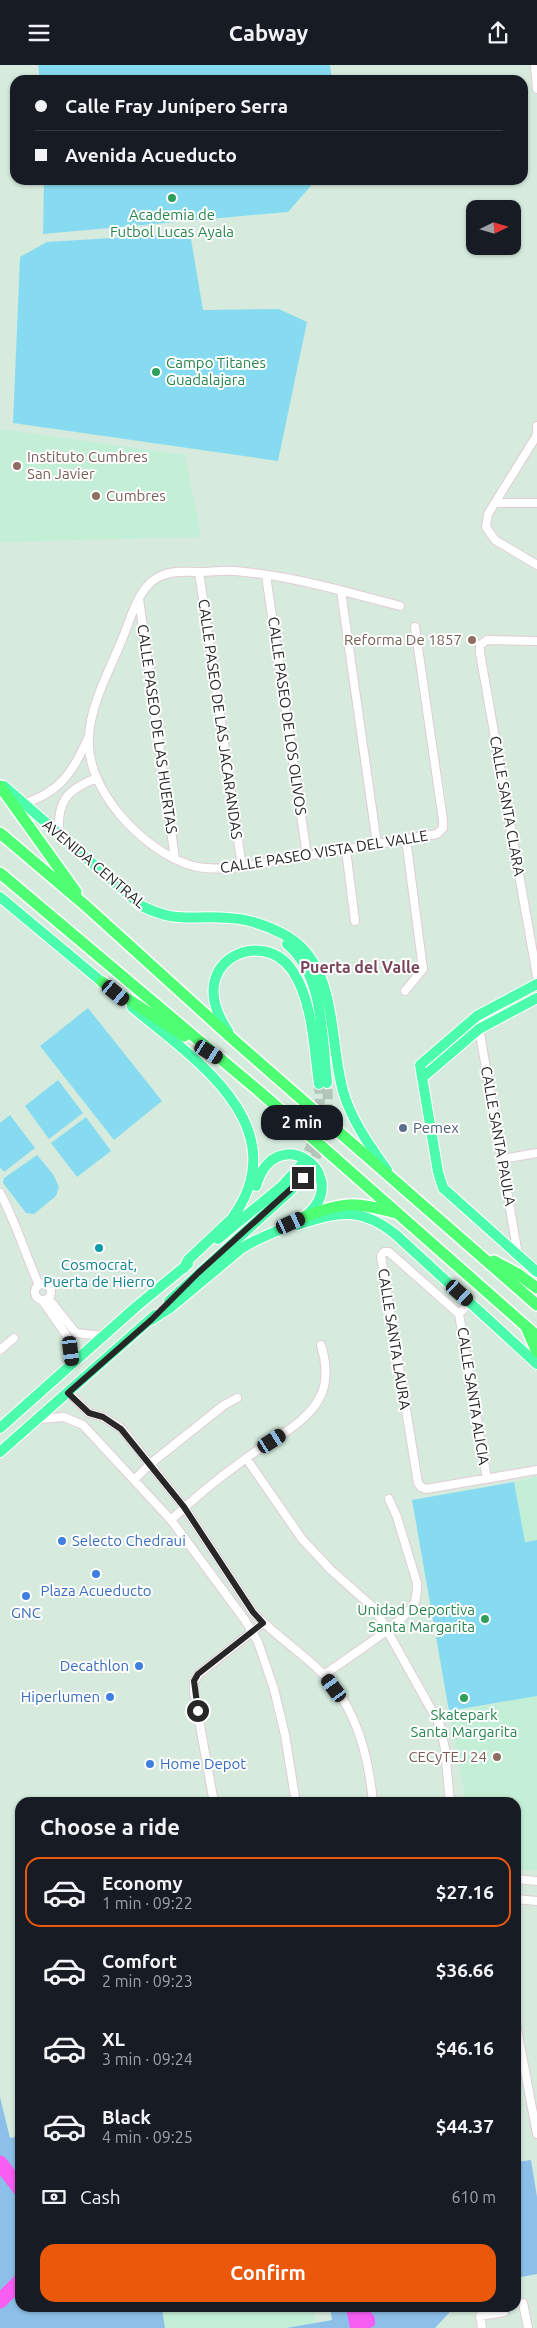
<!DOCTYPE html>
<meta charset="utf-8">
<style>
body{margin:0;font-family:Ubuntu,sans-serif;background:#20242c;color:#f1f3f6;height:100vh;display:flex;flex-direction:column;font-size:19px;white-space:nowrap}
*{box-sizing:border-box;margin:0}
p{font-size:16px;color:#9ea1a6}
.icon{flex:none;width:28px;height:28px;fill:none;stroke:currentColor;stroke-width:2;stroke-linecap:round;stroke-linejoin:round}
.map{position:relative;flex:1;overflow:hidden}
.panel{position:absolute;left:15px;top:1732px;width:506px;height:515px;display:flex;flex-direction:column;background:#171b24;border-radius:15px;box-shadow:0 1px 4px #0004}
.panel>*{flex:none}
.hud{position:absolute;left:10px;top:10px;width:518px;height:110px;border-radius:15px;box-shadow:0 1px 4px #0004;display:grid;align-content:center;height:110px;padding:0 25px;background:#171b24}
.needle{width:32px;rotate:85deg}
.tools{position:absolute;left:466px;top:135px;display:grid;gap:10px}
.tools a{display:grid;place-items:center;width:55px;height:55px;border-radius:10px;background:#171b24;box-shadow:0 1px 4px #0004;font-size:25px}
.end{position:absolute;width:22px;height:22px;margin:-11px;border:6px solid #272727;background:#fff;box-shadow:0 0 0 2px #fff}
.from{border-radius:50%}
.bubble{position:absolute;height:35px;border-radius:15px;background:#171b24;box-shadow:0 1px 4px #0004;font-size:16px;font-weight:700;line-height:35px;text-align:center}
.car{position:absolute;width:15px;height:30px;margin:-15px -8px;border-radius:6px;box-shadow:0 0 4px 1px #0007;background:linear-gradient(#222 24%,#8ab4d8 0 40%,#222 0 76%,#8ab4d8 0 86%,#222 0)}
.hud b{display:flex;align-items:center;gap:18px;height:48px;font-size:19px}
.hud b+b{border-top:1px solid #363941}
.hud i{width:12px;height:12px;background:#f1f3f6}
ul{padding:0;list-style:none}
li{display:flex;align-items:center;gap:15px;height:70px;margin:0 10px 8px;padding:0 15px;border:2px solid transparent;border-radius:15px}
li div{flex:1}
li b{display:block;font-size:19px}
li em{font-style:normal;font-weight:700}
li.active{border-color:#ea580c}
li>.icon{width:45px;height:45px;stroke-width:1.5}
h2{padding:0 25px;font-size:22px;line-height:60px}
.pay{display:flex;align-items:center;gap:12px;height:55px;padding:0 25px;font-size:19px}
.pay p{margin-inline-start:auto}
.action{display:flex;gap:10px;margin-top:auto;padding:10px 25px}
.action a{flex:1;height:58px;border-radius:15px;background:#ea580c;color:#fff;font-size:20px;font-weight:700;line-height:58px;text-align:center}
header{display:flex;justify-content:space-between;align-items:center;height:65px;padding:0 25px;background:#171b24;font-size:22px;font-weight:700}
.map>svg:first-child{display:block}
.education{fill:#c3efd7}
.green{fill:#8dc0e8}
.pitch{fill:#87dbf0}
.water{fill:#f85ef2}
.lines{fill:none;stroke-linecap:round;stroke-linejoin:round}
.river{stroke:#f85ef2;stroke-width:15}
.major-tunnel{stroke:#b3c4b9;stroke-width:10;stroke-dasharray:10 5;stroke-linecap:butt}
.minor-casing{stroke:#e2ccd5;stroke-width:10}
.major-casing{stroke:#fff;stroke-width:12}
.highway-casing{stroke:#fff;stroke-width:14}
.minor{stroke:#fff;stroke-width:8}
.major{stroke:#4afcab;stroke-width:10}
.highway{stroke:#4eff73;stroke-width:11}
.route{stroke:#272727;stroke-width:6}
.leisure-dot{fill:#2e9e5b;stroke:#fff;stroke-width:2}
.education-dot{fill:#8d6e63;stroke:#fff;stroke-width:2}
.service-dot{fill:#5c6f8a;stroke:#fff;stroke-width:2}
.culture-dot{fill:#0f9aa8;stroke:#fff;stroke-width:2}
.shop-dot{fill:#3f7fe0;stroke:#fff;stroke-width:2}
.labels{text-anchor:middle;stroke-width:4;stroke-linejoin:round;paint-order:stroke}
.leisure-label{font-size:15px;fill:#27864d;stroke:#fff}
.education-label{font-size:15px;fill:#785e54;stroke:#fff;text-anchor:start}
.street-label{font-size:15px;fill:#272727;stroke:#fff}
.service-label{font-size:15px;fill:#4e5e75;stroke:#fff;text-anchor:start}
.culture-label{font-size:15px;fill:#0d838f;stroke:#fff}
.shop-label{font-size:15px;fill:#366cbe;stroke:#fff;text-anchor:start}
.neighbourhood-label{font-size:16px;font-weight:bold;fill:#7a445a;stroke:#fff}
</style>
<header><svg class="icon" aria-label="menu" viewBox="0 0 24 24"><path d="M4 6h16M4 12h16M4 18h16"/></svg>Cabway<svg class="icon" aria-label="share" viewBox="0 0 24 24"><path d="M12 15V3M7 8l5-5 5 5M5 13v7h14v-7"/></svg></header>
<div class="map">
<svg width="537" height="2263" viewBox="0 0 537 2263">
<rect width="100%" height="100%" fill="#d6ebde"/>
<path class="education" d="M0,364L185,390L201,472L0,477Z
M537,1412V1475L525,1477L514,1417Z
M537,1631V1805L516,1804V1738L466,1737L449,1647Z
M162,2243H313L316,2258L286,2263H165Z"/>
<path class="green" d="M0,2032L10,2073L20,2071V2242L162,2243L165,2263H0Z
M531,2095L537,2132V2209L516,2213V2097Z
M330,2243H448L449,2248L435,2263H286L332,2255Z"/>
<path class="pitch" d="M38,0H330L332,15H40Z
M44,115H316L288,147L43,169Z
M190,168L203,245L279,244L307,257L278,396L13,358L20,192L47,177Z
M88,943L162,1036L114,1075L40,981Z
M58,1015L83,1048L49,1074L25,1041Z
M10,1050L35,1083L4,1107L0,1102V1058Z
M86,1052L111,1086L77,1112L51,1078Z
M37,1090L53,1109L59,1122L56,1131L34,1149L26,1148L3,1118L4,1113Z
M514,1417L525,1477L537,1475V1631L449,1646L412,1435Z"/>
<path class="water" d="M346,2243H368L375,2253V2260L370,2263H350Z"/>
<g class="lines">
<path class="river" d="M0,2098L20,2124
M0,2236L20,2216"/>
<path class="major-tunnel" d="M301,1100C317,1075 322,1049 319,1019
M309,1106C324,1077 330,1050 327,1018"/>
<defs>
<path id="minor" d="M535,0L537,24
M537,361V370L488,449L486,462L495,475L537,500
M495,438H537
M199,507L242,802
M266,510L307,791
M341,526L377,779
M139,534L175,794
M400,541C346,527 290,510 234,506C223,505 211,507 200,507C187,507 175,505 163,510C139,518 132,551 123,572C111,603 91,637 89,671C84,724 144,787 193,801C209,805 226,803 242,802L437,769L443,763V755L415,562
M537,576L487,575L480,580V588L537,911
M22,739C60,728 73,707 88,673
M59,770C57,736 66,725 97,713
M346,785L355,856
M405,926L423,904L406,774
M477,951L518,1190
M502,1094L537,1088
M0,1128C16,1157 25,1189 39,1220
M35 1227a8 8 0 1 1 16 0a8 8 0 1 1-16 0Z
M48,1233L76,1268L104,1271
M42,1235L69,1274L73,1299
M471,1237L459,1249L389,1187H384L381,1191L418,1418L421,1422L426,1424L537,1405
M459,1249L487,1414
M0,1285L14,1273
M68,1327L89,1348L103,1352L121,1363L184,1442L253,1547C274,1570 300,1586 322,1608C356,1641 369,1693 373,1738
M38,1354L64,1352L83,1360L171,1455L245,1555L258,1577L274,1624L285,1670L296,1738
M246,1393L302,1474L331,1505L375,1544L440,1660L445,1684L450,1738
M134,1415L150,1399L224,1340L237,1333
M171,1455C194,1433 220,1412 245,1394C270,1375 308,1359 321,1330C328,1315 326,1295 321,1280
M324,1610C348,1592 396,1563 413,1541C417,1534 417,1526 417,1518L397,1452L389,1434
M214,1738L194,1627V1617L199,1609L263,1558
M516,1814L537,1816
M516,1834L537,1836
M516,1959L537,2069
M523,2238L528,2263
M482,2263L480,2251L504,2247"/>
<path id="major" d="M4,721L140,840C176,859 192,850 229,853C248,854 266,860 283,869C339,898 328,973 343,1026C351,1055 370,1081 387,1105
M0,832L108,922
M287,879C324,909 322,973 327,1018
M537,919L477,951L420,1000L438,1107L443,1123L537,1207
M132,942C195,994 297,1061 233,1152
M228,966C181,898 261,860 292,905C313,936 314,983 319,1019
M422,1013L479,964L537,933
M297,1160C338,1147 360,1141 395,1169L537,1299
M218,1174L282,1121L301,1100
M184,1203L188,1195L238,1148
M169,1236L289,1127L309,1106
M151,1255L170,1243L242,1183C261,1170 298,1161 312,1145C348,1105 275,1056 256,1121
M0,1363L137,1241L188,1199
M0,1387L155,1250"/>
<path id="highway" d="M0,721L76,827
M0,768L86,841L236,977L537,1240
M0,808L260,1027L537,1271
M102,917L184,971
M304,1152C345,1136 354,1137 396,1148
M494,1196L518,1209L537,1223
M527,1264L537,1287"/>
</defs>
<use href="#minor" class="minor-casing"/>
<use href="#major" class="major-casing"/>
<use href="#highway" class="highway-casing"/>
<use href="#minor" class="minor"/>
<use href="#major" class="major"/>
<use href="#highway" class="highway"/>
</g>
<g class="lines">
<path class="route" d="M198,1646L194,1616L198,1609L263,1558L253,1547L184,1442L121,1364L103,1352L89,1348L68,1328L151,1255L198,1208L303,1113"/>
</g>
<g class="leisure-dot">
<circle cx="172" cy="133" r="5"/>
<circle cx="156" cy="307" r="5"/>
<circle cx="485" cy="1554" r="5"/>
<circle cx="464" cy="1633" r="5"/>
</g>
<g class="education-dot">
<circle cx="17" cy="401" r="5"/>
<circle cx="96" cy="431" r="5"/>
<circle cx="472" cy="575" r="5"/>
<circle cx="497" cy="1692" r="5"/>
</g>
<circle class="service-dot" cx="403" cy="1063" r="5"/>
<circle class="culture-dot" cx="99" cy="1183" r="5"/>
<g class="shop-dot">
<circle cx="62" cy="1476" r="5"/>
<circle cx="96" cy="1509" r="5"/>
<circle cx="26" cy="1531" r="5"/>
<circle cx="139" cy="1601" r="5"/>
<circle cx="110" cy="1632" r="5"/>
<circle cx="150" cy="1699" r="5"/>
</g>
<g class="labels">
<g class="leisure-label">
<text x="172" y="155">Academia de<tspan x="172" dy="17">Futbol Lucas Ayala</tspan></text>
<text x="166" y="303" text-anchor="start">Campo Titanes<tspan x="166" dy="17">Guadalajara</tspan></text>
<text x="475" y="1550" text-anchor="end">Unidad Deportiva<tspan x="475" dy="17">Santa Margarita</tspan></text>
<text x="464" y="1655">Skatepark<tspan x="464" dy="17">Santa Margarita</tspan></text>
</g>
<g class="education-label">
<text x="27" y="397">Instituto Cumbres<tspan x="27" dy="17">San Javier</tspan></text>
<text x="106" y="436">Cumbres</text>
<text x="462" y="580" text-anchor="end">Reforma De 1857</text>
<text x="487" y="1697" text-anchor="end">CECyTEJ 24</text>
</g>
<g class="street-label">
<text transform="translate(287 651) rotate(82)" y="5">CALLE PASEO DE LOS OLIVOS</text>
<text transform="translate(220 654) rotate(82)" y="5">CALLE PASEO DE LAS JACARANDAS</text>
<text transform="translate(157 664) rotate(82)" y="5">CALLE PASEO DE LAS HUERTAS</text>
<text transform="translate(507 741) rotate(80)" y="5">CALLE SANTA CLARA</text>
<text transform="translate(324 787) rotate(-9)" y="5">CALLE PASEO VISTA DEL VALLE</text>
<text transform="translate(94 799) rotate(40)" y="5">AVENIDA CENTRAL</text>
<text transform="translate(498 1071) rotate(80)" y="5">CALLE SANTA PAULA</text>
<text transform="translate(394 1274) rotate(81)" y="5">CALLE SANTA LAURA</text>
<text transform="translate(473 1331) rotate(81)" y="5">CALLE SANTA ALICIA</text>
</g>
<g class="service-label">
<text x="413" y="1068">Pemex</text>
</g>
<g class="culture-label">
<text x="99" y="1205">Cosmocrat,<tspan x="99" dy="17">Puerta de Hierro</tspan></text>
</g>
<g class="shop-label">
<text x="72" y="1481">Selecto Chedraui</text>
<text x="96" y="1531" text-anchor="middle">Plaza Acueducto</text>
<text x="26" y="1553" text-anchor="middle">GNC</text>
<text x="129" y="1606" text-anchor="end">Decathlon</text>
<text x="100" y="1637" text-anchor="end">Hiperlumen</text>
<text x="160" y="1704">Home Depot</text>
</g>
<g class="neighbourhood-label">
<text x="360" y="908">Puerta del Valle</text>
</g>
</g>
</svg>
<div class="tools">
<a><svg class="needle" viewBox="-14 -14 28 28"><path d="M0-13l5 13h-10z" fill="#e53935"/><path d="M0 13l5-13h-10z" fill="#9ea1a6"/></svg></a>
</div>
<i class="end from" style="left:198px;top:1646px"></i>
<i class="end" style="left:303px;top:1113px"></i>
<div class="bubble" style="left:261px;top:1040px;width:82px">2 min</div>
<i class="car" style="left:116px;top:928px;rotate:130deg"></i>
<i class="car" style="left:209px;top:987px;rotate:122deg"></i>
<i class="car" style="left:291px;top:1158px;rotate:65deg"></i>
<i class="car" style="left:460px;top:1228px;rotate:132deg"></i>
<i class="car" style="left:71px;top:1286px;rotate:173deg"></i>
<i class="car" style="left:272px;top:1376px;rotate:57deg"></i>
<i class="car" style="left:334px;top:1623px;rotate:324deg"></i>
<div class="hud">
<b><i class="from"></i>Calle Fray Junípero Serra</b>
<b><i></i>Avenida Acueducto</b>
</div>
<section class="panel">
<h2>Choose a ride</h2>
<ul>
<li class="active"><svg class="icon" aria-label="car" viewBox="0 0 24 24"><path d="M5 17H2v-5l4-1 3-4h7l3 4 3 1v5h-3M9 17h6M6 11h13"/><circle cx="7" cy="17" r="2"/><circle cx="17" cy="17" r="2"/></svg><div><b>Economy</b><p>1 min · 09:22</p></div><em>$27.16</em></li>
<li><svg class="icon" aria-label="car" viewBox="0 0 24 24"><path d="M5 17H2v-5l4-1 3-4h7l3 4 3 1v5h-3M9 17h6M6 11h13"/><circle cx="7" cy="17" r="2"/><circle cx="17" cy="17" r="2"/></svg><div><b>Comfort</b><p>2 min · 09:23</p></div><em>$36.66</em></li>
<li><svg class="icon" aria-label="car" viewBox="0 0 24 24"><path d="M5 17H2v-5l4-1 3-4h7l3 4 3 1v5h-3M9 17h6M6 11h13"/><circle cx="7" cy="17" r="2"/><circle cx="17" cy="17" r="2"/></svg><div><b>XL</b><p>3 min · 09:24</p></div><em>$46.16</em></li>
<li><svg class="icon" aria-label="car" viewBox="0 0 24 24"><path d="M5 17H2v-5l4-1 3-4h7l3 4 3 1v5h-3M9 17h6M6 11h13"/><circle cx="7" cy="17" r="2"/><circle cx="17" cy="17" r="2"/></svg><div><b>Black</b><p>4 min · 09:25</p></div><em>$44.37</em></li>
</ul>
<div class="pay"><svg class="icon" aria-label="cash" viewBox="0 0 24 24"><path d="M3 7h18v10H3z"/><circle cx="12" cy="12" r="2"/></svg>Cash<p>610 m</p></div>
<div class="action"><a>Confirm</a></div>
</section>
</div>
